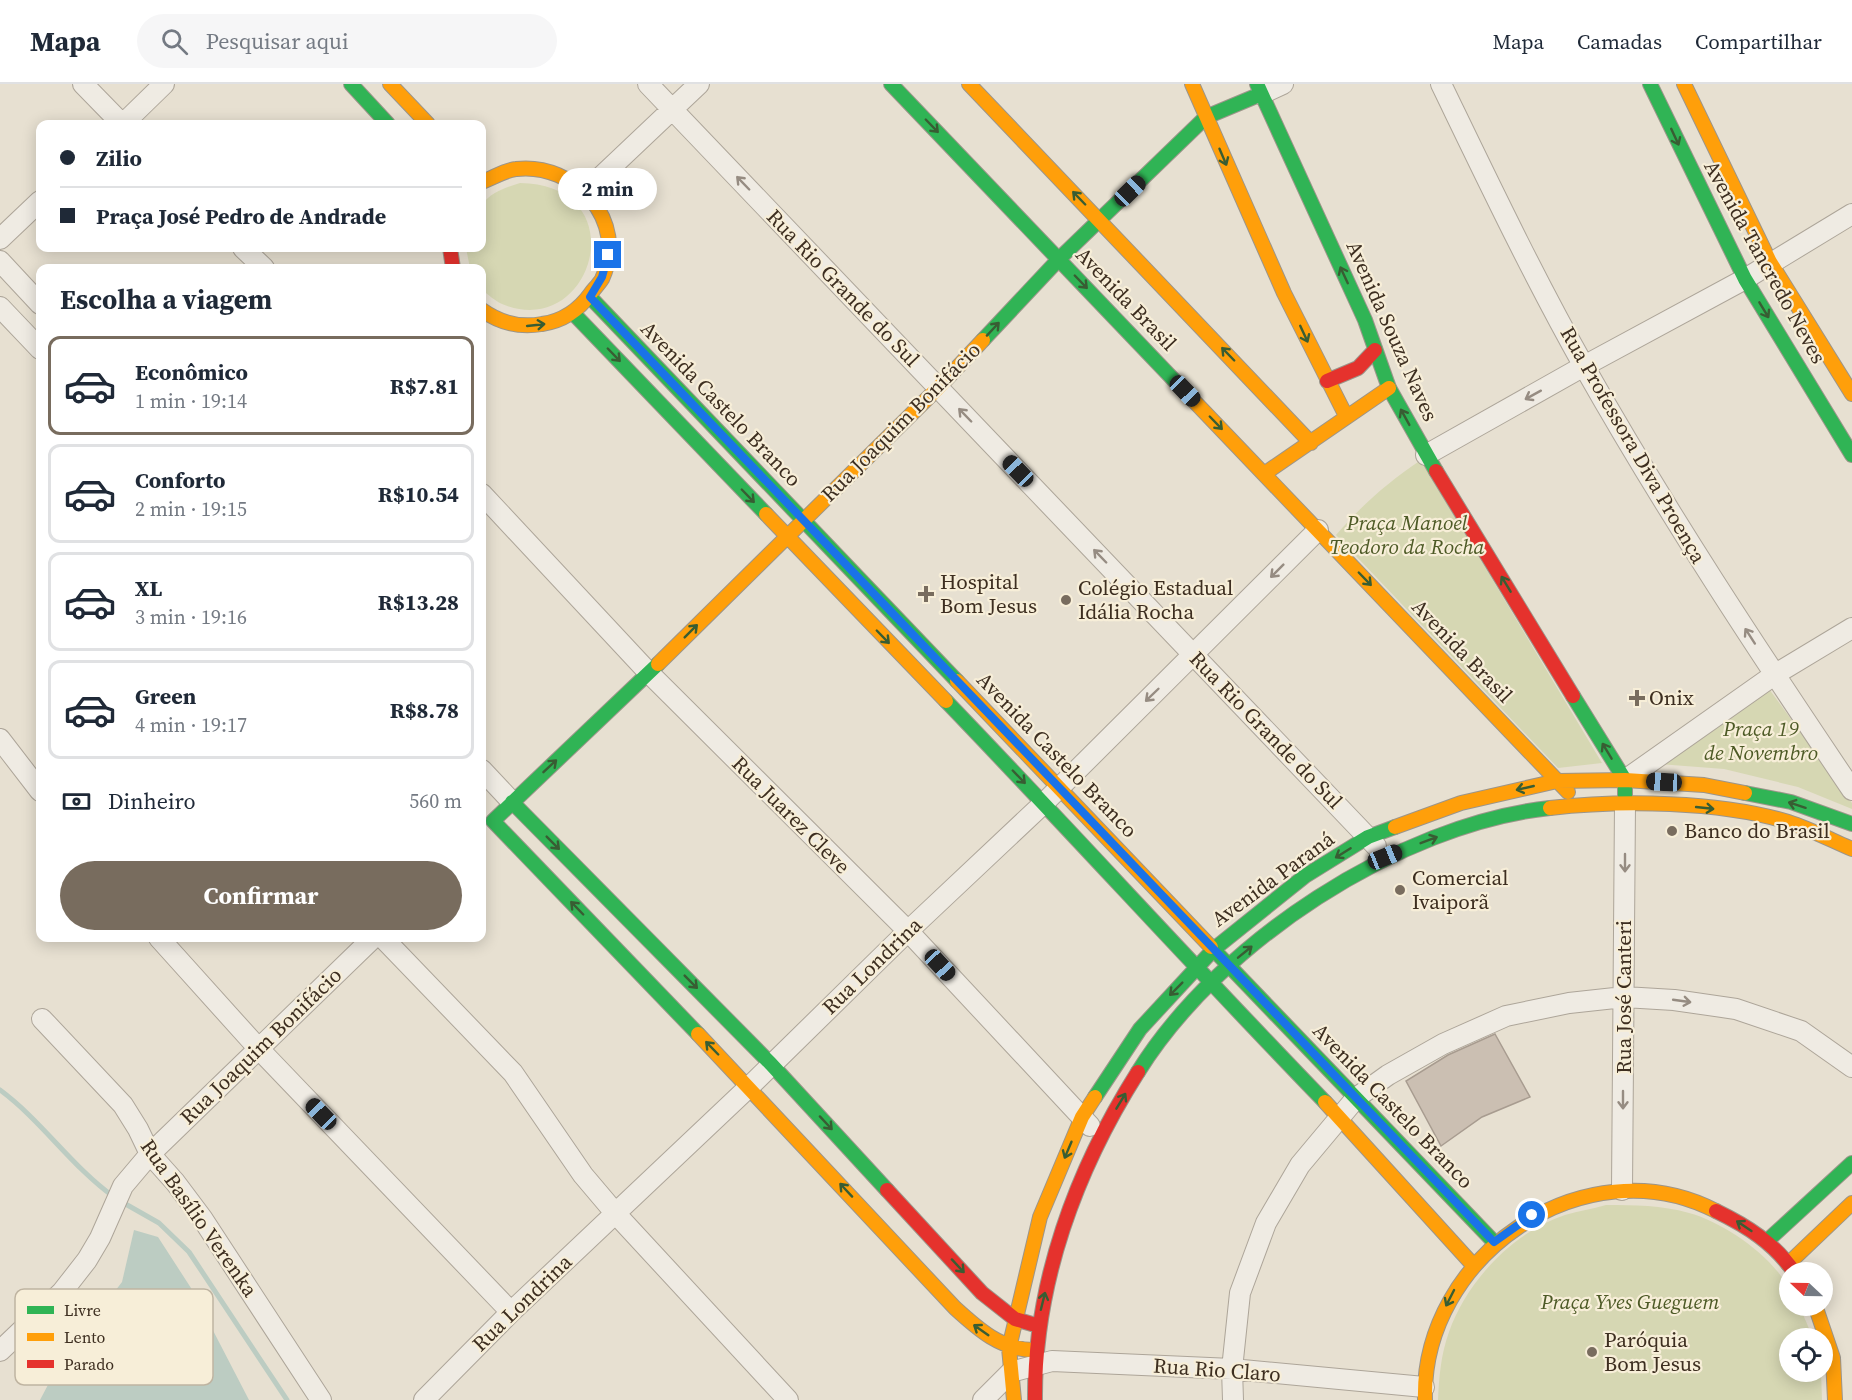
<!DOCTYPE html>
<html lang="pt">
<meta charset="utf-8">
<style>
body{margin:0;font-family:"Source Serif 4",serif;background:#f6f6f7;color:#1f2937;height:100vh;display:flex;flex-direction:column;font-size:22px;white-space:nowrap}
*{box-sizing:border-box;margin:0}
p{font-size:20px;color:#747a83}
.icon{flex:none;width:33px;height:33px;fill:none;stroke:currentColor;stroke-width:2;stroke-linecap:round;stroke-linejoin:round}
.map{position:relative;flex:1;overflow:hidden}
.sheet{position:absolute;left:36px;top:180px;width:450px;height:678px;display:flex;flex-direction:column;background:#fff;border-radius:12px;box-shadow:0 3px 15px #0003}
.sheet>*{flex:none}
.top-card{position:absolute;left:36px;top:36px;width:450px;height:132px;border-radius:12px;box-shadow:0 3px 15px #0003;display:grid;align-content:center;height:132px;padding:0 24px;background:#fff}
.needle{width:39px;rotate:292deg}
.fabs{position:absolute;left:1779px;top:1178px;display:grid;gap:12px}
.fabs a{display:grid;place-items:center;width:54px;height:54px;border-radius:50%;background:#fff;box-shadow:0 3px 15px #0003;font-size:30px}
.end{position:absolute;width:27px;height:27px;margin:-14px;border:8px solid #1a73e8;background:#fff;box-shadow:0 0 0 3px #fff}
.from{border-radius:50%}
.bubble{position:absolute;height:42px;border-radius:21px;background:#fff;box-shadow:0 3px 15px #0003;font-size:20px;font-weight:700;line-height:42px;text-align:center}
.car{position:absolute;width:18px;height:36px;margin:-18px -9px;border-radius:8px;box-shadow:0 0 4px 2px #0007;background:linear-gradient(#222 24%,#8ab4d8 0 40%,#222 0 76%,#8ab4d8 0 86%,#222 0)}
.top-card b{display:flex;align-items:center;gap:21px;height:57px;font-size:22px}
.top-card b+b{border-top:2px solid #e0e1e3}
.top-card i{width:15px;height:15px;background:#1f2937}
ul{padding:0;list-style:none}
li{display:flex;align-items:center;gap:18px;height:99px;margin:0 12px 9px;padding:0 12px;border:3px solid #e0e1e3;border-radius:12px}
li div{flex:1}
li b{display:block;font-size:22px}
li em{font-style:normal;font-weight:700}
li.on{border-color:#786c5e}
li>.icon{width:54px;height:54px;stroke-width:1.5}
h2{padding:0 24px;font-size:27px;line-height:72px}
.pay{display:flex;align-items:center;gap:15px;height:66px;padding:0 24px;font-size:22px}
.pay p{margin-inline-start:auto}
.button{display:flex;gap:12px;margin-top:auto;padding:12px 24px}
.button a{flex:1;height:69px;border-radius:36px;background:#786c5e;color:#fff;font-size:24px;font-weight:700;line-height:69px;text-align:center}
header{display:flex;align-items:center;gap:36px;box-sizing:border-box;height:84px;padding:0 30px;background:#fff;border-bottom:2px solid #e0e1e3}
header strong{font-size:28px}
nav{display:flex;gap:33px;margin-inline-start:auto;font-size:21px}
.search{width:420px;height:54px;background:#f6f6f7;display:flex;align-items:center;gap:15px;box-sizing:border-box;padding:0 21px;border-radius:33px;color:#747a83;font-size:22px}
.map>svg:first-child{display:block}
.green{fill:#d6d7b3}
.water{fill:#bcccc2}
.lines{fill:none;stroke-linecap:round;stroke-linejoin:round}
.stream{stroke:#bcccc2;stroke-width:5}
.building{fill:#cbbfb2;stroke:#a89c90;stroke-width:1.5}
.street-casing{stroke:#ada599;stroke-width:22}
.fast-casing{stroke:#9c958a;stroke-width:16}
.slow-casing{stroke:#9c958a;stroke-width:16}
.jam-casing{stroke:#9c958a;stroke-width:16}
.street{stroke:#efebe3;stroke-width:20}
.fast{stroke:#30b455;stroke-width:14}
.slow{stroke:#ff9f0a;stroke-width:14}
.jam{stroke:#e5322d;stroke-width:14}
.oneway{stroke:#385d33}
.oneway2{stroke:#968c82}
.route{stroke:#1a73e8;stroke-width:8}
.poi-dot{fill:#786c5e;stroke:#f7eed8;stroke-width:2}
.labels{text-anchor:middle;stroke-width:4.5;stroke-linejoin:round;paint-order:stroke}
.street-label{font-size:21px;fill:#3d2e20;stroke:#f7eed8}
.park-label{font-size:21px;font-style:italic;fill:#4d5a26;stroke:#f7eed8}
.poi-label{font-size:21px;fill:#3d2e20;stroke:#f7eed8;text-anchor:start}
.key{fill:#f7eed8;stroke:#bfb4a1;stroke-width:1.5}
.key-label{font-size:16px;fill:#3d2e20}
</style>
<header>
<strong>Mapa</strong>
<div class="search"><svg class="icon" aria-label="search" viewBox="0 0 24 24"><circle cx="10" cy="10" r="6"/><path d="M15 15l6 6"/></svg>Pesquisar aqui</div>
<nav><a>Mapa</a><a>Camadas</a><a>Compartilhar</a></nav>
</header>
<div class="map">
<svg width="1852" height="1316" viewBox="0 0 1852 1316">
<rect width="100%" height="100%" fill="#e7e0d1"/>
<path class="green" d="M520,99C638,101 593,258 502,220C495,217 489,211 483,207L482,184H470L466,164H482V121C491,108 505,104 520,99Z
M1421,376L1602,679L1558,684L1336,451C1363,420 1387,399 1421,376Z
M1769,605L1852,719V725L1798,703L1724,685L1659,680Z
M1606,1121C1635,1121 1661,1121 1689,1129C1723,1138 1771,1171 1788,1203C1791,1208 1789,1215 1790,1221H1799L1813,1254H1790V1287H1821L1822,1316H1438C1439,1293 1441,1270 1449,1248C1467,1197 1513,1148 1565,1131C1579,1127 1592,1125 1606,1121Z"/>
<path class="water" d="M134,1146L158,1153L191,1204L249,1316H40L59,1280L122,1198Z"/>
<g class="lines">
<path class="stream" d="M0,1006C42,1037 71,1082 114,1113
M122,1118L159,1139L189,1168L287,1316"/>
</g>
<path class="building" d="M1495,950L1530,1013L1482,1033L1441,1062L1406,997L1448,971Z"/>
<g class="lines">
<defs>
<path id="street" d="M83,0L122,40
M648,0L1376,762
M1441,0C1487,95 1533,192 1585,284C1667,429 1759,568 1852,706
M1261,10L1283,0
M123,40L164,0
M586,107L699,0
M0,155L40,117
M243,164L264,184
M0,177L40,220
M0,223L40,265
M1426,371L1584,282L1745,195L1852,130
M482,410L649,589L908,847L1090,1042
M0,655L40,707
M482,686L512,718
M1625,696L1774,591L1852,544
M159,854L258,964L511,1228
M383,854L513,989L583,1091L616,1130L788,1316
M42,935L123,1021L138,1045L150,1070L175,1098L202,1134L321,1316
M1622,1106L1625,720
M0,1267L62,1208L87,1176L100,1154L123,1102L150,1070L373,854
M424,1316L511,1228L749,1003L908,847L1044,719L1318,446
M983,1316L1011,1288L1052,1277L1232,1285L1424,1303
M1233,1316L1232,1285L1240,1209L1266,1139L1300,1081L1356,1014L1388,991L1443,960L1506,932L1569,919L1624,913L1674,916L1736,925L1801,947L1852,983"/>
<path id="fast" d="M351,0L388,40
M891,0L1193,316
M1257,0L1365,236L1389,304L1436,387
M1650,0L1745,195L1852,371
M590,213L957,597
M573,229L766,430
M983,256L1059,175L1206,33L1261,10
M658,580L493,737L698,950
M1573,612L1625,696V712
M946,617C1073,749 1197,886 1325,1018
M1745,709L1791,718L1852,740
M512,718L771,980L887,1106
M1211,863L1494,1158
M1138,988C1218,859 1399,740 1550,724
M1095,1013L1140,945L1214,865L1305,792L1368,753L1395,743
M1767,1157L1852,1079"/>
<path id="slow" d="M390,0L428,40
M969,0L1311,359
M1192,0L1284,209L1346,332
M1684,0L1770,178L1852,310
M482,98C493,94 505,86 516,85C575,78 629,137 602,195C599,200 594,205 591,209C579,226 563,237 542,240C520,244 500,239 482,226
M1193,316L1568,708
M1264,390L1389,304
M766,430L946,617
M658,580L939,303L983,256
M957,597L1211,863
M1550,724C1621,716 1720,717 1788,738C1810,745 1831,756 1852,765
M1395,743L1461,719L1557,697L1625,696L1704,701L1745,709
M698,950L955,1224C978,1245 1001,1266 1034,1266
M1325,1018L1474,1182
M1788,1180L1852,1119
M1815,1221L1833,1274L1835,1316
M1014,1316L1009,1264L1040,1133L1082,1033L1095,1013
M1425,1316C1421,1172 1585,1059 1716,1127"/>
<path id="jam" d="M450,164L453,184
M1327,297L1358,284L1375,266
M1436,387L1573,612
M887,1106L982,1209L1015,1235L1032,1240
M1716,1127C1747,1142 1774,1159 1794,1188
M1035,1316C1034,1199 1076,1086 1138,988"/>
</defs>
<use href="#street" class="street-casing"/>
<use href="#fast" class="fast-casing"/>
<use href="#slow" class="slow-casing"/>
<use href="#jam" class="jam-casing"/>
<use href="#street" class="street"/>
<use href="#fast" class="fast"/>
<use href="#slow" class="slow"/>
<use href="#jam" class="jam"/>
</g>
<defs><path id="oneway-shaft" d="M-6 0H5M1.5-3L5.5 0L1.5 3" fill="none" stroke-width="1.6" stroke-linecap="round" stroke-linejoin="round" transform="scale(1.5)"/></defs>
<g class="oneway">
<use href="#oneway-shaft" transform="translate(932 42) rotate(46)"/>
<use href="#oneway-shaft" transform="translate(1675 53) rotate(65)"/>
<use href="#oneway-shaft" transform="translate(1223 73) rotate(67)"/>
<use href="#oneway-shaft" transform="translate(1079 114) rotate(-134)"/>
<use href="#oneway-shaft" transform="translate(1344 191) rotate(-115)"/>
<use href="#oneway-shaft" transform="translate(1081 198) rotate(46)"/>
<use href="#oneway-shaft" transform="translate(1764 226) rotate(59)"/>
<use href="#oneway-shaft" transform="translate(536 241) rotate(-6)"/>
<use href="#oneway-shaft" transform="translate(993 245) rotate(-47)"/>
<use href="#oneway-shaft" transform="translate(1304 250) rotate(65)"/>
<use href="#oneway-shaft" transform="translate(1228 270) rotate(-134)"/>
<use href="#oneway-shaft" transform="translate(614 271) rotate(46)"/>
<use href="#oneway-shaft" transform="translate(1405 333) rotate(-119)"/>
<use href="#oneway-shaft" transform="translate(1216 339) rotate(46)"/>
<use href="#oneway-shaft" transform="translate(748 412) rotate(46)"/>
<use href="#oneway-shaft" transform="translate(1365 495) rotate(46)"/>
<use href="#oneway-shaft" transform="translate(1506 500) rotate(-121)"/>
<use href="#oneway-shaft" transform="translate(691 547) rotate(-45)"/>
<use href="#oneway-shaft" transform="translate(883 553) rotate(46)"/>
<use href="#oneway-shaft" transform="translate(1607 667) rotate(-121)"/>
<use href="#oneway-shaft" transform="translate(550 682) rotate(-43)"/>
<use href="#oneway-shaft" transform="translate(1019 693) rotate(46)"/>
<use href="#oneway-shaft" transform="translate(1525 704) rotate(167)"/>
<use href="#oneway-shaft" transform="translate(1797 721) rotate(-162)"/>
<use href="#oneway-shaft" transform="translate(1705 724) rotate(6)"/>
<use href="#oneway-shaft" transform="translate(1429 756) rotate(-21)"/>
<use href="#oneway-shaft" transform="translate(553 759) rotate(45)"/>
<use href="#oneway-shaft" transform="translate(1343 769) rotate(148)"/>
<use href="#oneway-shaft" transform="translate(577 824) rotate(-134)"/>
<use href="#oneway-shaft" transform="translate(1245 868) rotate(-39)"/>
<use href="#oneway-shaft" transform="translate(691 898) rotate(45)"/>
<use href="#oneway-shaft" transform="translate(1176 905) rotate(135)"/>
<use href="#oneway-shaft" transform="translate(712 964) rotate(-134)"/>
<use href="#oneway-shaft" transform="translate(1121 1017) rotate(-59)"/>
<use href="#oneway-shaft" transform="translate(826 1039) rotate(47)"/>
<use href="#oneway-shaft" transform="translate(1068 1066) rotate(113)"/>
<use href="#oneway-shaft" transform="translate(846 1106) rotate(-133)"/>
<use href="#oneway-shaft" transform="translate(1744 1142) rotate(-146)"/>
<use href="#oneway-shaft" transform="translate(958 1182) rotate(47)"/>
<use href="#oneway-shaft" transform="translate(1450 1214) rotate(117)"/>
<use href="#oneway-shaft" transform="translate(1043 1217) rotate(-76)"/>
<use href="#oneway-shaft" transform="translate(981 1246) rotate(-145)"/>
</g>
<g class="oneway2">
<use href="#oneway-shaft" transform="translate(743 99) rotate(-134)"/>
<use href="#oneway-shaft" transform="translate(1533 311) rotate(151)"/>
<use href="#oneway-shaft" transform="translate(965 331) rotate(-134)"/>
<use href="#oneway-shaft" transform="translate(1100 472) rotate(-134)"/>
<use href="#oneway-shaft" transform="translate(1277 487) rotate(135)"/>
<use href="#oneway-shaft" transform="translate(1750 552) rotate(-123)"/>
<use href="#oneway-shaft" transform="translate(1152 611) rotate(136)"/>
<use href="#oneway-shaft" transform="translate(1625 779) rotate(90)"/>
<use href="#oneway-shaft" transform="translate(1682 917) rotate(8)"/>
<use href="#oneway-shaft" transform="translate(1623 1016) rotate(90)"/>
</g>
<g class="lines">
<path class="route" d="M608,171L602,193L590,213L1494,1158L1532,1131"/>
</g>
<g class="poi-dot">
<path d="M923 501h6v6h6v6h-6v6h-6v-6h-6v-6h6z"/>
<circle cx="1066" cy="516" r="6"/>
<path d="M1634 605h6v6h6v6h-6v6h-6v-6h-6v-6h6z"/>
<circle cx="1672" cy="747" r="6"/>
<circle cx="1400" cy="806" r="6"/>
<circle cx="1592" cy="1268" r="6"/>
</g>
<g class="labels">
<g class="street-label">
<text transform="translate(1765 178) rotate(61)" y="7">Avenida Tancredo Neves</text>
<text transform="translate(843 204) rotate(46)" y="7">Rua Rio Grande do Sul</text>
<text transform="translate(1126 215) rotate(46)" y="7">Avenida Brasil</text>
<text transform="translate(1392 247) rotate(66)" y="7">Avenida Souza Naves</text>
<text transform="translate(721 320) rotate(46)" y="7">Avenida Castelo Branco</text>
<text transform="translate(901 338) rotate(-45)" y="7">Rua Joaquim Bonifácio</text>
<text transform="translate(1633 361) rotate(60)" y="7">Rua Professora Diva Proença</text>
<text transform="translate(1462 567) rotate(46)" y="7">Avenida Brasil</text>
<text transform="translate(1266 646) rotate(46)" y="7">Rua Rio Grande do Sul</text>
<text transform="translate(1057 671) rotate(46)" y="7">Avenida Castelo Branco</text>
<text transform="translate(791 731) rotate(45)" y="7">Rua Juarez Cleve</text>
<text transform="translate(1273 795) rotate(-36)" y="7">Avenida Paraná</text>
<text transform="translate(872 882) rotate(-44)" y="7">Rua Londrina</text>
<text transform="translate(1624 913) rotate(-90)" y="7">Rua José Canteri</text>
<text transform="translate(261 962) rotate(-44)" y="7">Rua Joaquim Bonifácio</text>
<text transform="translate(1393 1022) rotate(46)" y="7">Avenida Castelo Branco</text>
<text transform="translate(199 1134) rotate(55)" y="7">Rua Basílio Verenka</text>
<text transform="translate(522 1219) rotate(-44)" y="7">Rua Londrina</text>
<text transform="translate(1217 1286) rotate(4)" y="7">Rua Rio Claro</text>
</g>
<g class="park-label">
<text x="1407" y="446">Praça Manoel<tspan x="1407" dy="24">Teodoro da Rocha</tspan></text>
<text x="1761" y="652">Praça 19<tspan x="1761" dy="24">de Novembro</tspan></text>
<text x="1630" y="1225">Praça Yves Gueguem</text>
</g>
<g class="poi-label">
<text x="940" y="505">Hospital<tspan x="940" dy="24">Bom Jesus</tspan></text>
<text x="1078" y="511">Colégio Estadual<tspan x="1078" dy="24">Idália Rocha</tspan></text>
<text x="1649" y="621">Onix</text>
<text x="1684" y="754">Banco do Brasil</text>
<text x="1412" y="801">Comercial<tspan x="1412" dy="24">Ivaiporã</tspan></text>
<text x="1604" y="1263">Paróquia<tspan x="1604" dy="24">Bom Jesus</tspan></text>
</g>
</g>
<rect x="15" y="1205" width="198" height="96" rx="9" class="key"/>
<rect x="27" y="1222" width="27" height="8" fill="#30b455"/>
<rect x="27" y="1249" width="27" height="8" fill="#ff9f0a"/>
<rect x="27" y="1276" width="27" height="8" fill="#e5322d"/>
<g class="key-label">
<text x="64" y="1232">Livre</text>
<text x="64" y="1259">Lento</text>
<text x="64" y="1286">Parado</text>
</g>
</svg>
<div class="fabs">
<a><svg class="needle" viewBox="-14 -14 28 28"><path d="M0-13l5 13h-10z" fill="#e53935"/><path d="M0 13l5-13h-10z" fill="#747a83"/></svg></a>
<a><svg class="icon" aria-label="locate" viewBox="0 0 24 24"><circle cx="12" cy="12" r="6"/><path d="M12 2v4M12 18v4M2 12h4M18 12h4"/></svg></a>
</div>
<i class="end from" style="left:1532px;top:1131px"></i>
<i class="end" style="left:608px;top:171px"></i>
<div class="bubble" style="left:558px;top:84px;width:99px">2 min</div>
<i class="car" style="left:1130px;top:107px;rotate:46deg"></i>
<i class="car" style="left:1185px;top:307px;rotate:136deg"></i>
<i class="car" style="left:1018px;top:387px;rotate:316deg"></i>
<i class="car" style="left:1664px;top:698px;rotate:273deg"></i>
<i class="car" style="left:1385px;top:773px;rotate:68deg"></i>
<i class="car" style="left:940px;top:881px;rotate:137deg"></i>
<i class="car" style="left:321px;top:1030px;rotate:316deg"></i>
<div class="top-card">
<b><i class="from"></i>Zilio</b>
<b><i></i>Praça José Pedro de Andrade</b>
</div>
<section class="sheet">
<h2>Escolha a viagem</h2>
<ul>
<li class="on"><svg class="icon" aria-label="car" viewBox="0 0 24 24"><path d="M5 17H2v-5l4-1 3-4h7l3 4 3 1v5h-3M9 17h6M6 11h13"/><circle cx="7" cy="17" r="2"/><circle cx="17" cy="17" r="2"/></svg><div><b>Econômico</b><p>1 min · 19:14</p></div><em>R$7.81</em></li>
<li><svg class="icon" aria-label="car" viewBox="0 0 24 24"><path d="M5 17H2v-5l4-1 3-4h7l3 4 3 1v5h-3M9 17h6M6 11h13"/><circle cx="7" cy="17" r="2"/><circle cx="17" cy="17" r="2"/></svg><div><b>Conforto</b><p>2 min · 19:15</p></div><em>R$10.54</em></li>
<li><svg class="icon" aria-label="car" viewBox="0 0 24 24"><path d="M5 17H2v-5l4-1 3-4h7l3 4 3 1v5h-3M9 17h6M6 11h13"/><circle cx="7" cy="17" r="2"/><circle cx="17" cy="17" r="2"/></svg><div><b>XL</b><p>3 min · 19:16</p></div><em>R$13.28</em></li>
<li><svg class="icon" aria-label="car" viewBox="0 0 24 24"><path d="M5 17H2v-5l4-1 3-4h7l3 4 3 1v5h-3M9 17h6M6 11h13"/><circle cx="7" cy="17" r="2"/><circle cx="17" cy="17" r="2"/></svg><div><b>Green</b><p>4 min · 19:17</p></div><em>R$8.78</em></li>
</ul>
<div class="pay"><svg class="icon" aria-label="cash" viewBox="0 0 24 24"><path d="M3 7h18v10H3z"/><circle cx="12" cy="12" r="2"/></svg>Dinheiro<p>560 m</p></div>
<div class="button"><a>Confirmar</a></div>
</section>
</div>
